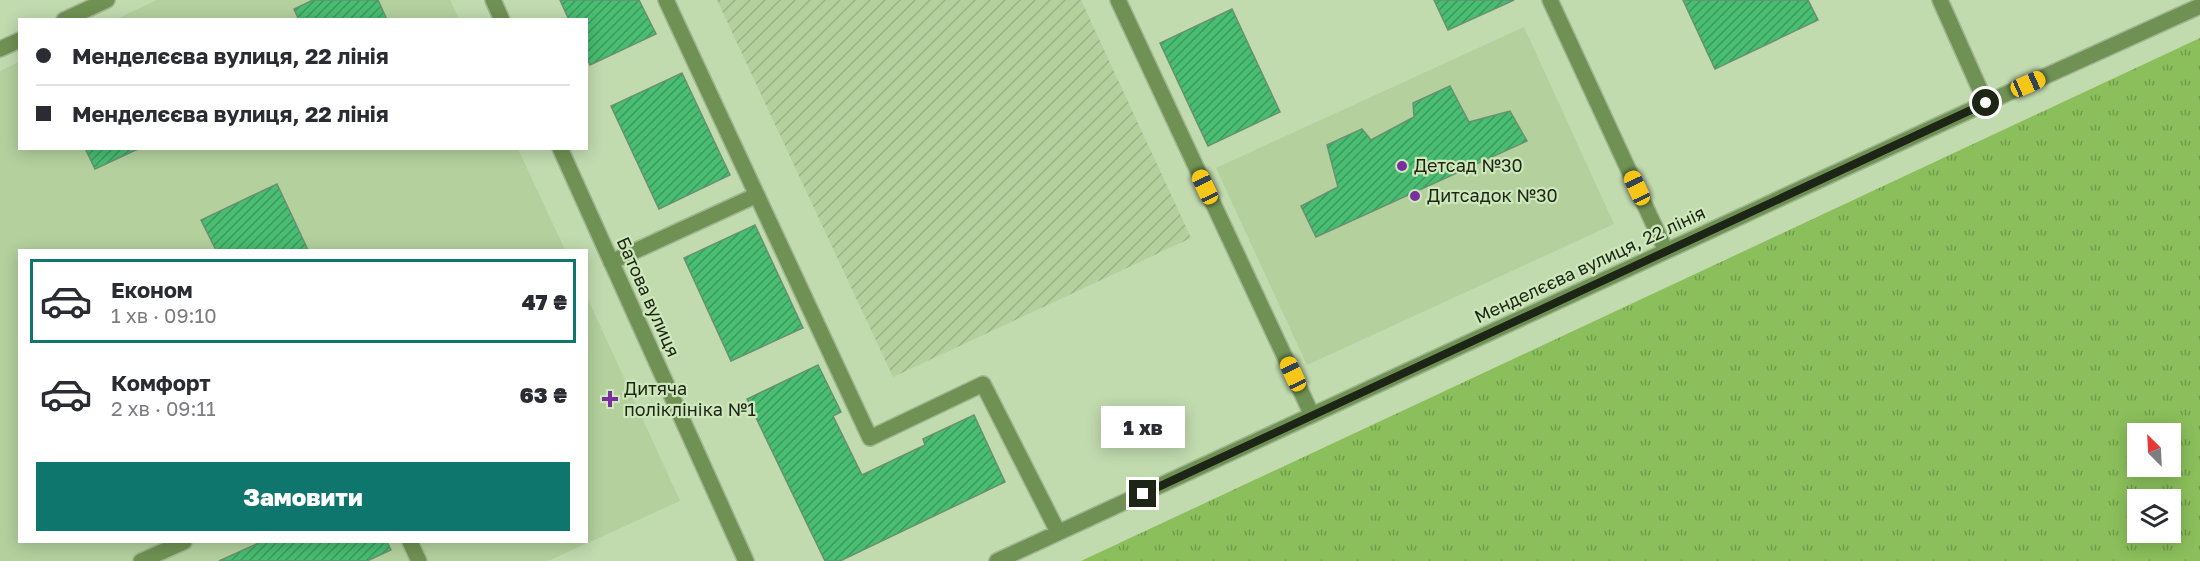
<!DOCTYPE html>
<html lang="uk">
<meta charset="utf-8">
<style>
body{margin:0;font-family:"Golos Text",sans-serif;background:#f7f7f7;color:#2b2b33;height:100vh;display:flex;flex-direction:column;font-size:22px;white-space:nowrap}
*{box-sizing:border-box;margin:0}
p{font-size:20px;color:#7c7c81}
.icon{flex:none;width:33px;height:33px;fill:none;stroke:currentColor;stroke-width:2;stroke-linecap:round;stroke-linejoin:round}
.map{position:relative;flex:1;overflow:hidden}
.drawer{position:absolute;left:18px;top:249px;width:570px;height:294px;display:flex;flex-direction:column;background:#fff;border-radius:0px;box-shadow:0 3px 15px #0003}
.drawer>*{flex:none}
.banner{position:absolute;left:18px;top:18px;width:570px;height:132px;border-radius:0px;box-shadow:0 3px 15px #0003;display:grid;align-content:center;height:132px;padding:0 18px;background:#fff}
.needle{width:39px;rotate:336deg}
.fabs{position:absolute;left:2127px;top:423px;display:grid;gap:12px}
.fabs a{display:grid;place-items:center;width:54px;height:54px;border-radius:0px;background:#fff;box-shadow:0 3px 15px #0003;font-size:30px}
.end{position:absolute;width:27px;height:27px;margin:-14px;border:8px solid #1d2616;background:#fff;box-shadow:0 0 0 3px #fff}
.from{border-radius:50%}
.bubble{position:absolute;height:42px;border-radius:0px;background:#fff;box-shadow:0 3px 15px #0003;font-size:20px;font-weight:800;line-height:42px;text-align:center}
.car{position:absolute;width:18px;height:36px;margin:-18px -9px;border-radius:8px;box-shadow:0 0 4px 2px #0007;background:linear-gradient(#f5c518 24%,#345 0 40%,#f5c518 0 76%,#345 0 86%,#f5c518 0)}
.banner b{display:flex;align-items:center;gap:21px;height:57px;font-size:22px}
.banner b+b{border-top:2px solid #e1e1e2}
.banner i{width:15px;height:15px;background:#2b2b33}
ul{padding:10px 0 0;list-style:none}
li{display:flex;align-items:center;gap:18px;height:84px;margin:0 12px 9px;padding:0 6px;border:3px solid transparent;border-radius:0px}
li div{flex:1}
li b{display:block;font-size:22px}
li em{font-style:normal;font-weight:800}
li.active{border-color:#0f766e}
li>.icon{width:54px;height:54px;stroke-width:1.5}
.cta{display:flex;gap:12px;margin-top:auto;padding:12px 18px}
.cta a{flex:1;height:69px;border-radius:0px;background:#0f766e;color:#fff;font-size:24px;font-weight:800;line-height:69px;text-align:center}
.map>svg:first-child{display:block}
.built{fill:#b3d09d}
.industrial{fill:url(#industrial-furrows)}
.grass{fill:url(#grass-tufts);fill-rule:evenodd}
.building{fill:url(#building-hatch);stroke:#689172;stroke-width:1.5}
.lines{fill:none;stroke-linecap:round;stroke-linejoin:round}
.minor-casing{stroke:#a0b690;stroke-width:18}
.minor{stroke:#6f9153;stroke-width:15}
.route{stroke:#1d2616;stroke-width:8}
.poi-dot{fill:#7a2ea0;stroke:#cee7bb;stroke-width:2}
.labels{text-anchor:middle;stroke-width:4.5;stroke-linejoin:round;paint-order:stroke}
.poi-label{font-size:18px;fill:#1d2616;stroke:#cee7bb;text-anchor:start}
.street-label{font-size:18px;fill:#1d2616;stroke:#cee7bb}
</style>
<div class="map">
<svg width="2200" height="561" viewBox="0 0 2200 561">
<defs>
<pattern id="industrial-furrows" width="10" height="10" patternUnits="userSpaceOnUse" patternTransform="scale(1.5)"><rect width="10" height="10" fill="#b3d09d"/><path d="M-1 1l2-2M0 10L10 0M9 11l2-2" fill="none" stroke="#9ab286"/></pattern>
<pattern id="grass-tufts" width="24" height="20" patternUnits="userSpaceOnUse" patternTransform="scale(1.5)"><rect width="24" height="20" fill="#8bbf5b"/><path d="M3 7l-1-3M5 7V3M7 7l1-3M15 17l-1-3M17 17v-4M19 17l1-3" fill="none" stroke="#719b4a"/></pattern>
<pattern id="building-hatch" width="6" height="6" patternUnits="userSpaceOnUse" patternTransform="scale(1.5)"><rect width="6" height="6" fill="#49bd72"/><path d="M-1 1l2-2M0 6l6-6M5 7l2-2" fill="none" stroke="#3c995d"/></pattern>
</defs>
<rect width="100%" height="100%" fill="#c1daae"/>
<path class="built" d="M157,0H450L459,19L114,20Z
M1524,27L1614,224L1307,365L1216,168Z
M19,62L20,148L518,149L565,250H20V542H586L587,297L680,501L548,561H0V71Z"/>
<path class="industrial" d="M717,0H1081L1191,238L893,377Z"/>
<path class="grass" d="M2200,38V561H1081ZM2138,434H2170V466H2138ZM2138,500H2170V532H2138Z"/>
<path class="building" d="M313,0H378L387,20H299L294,9Z
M560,0H639L656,34L590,65L586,57V20H569Z
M1434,0H1514L1448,30Z
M1683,0H1808L1818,20L1715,69Z
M1232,9L1280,112L1208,146L1160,43Z
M682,73L730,175L659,209L611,106Z
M1450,86L1469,122L1510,111L1527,141L1316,237L1301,206L1338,187L1327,145L1362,129L1371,140L1414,117L1413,103Z
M85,148H140L95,169Z
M277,184L308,250H216L201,220Z
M755,225L803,328L731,361L684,258Z
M818,365L841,412L833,416L862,475L925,445L923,439L974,415L1005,482L840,561H825L747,399Z
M261,542H387L391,550L367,561H219Z"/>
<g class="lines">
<defs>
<path id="minor" d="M493,0L502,20
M666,0L870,438L983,384L1058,532
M1118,0L1312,415
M1550,0L1666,251
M1940,0L1986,103
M64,20L107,0
M0,49L20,40
M560,148L746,561
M611,262L757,195
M410,542L419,561
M141,561L184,542
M997,561L1986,103L2200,6"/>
</defs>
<use href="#minor" class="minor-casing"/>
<use href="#minor" class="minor"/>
</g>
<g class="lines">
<path class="route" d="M1143,494L1986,103"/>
</g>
<g class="poi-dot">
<circle cx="1402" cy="166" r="6"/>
<circle cx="1415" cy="196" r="6"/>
<path d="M607 390h6v6h6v6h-6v6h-6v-6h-6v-6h6z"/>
</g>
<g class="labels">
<g class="poi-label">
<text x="1414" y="172">Детсад №30</text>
<text x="1427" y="202">Дитсадок №30</text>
<text x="624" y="395">Дитяча<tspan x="624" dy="21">поліклініка №1</tspan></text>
</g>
<g class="street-label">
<text transform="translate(1590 265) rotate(-25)" y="6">Менделєєва вулиця, 22 лінія</text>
<text transform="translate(648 297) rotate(66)" y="6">Батова вулиця</text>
</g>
</g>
</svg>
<div class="fabs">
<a><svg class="needle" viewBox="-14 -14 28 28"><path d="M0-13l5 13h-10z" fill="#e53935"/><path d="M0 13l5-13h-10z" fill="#7c7c81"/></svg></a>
<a><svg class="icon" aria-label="layers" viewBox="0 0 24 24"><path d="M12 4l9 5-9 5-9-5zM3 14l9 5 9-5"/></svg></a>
</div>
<i class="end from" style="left:1986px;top:103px"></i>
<i class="end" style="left:1143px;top:494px"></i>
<div class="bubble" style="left:1101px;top:406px;width:84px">1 хв</div>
<i class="car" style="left:2028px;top:84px;rotate:66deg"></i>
<i class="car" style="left:1205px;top:187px;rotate:335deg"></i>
<i class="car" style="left:1637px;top:188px;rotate:335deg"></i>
<i class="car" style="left:1293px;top:374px;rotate:335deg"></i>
<div class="banner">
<b><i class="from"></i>Менделєєва вулиця, 22 лінія</b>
<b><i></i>Менделєєва вулиця, 22 лінія</b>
</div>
<section class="drawer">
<ul>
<li class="active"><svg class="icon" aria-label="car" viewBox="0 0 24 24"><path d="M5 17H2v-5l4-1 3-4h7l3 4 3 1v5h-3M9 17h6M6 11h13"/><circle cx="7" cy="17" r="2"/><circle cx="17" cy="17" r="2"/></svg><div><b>Економ</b><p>1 хв · 09:10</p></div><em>47 ₴</em></li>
<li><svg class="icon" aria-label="car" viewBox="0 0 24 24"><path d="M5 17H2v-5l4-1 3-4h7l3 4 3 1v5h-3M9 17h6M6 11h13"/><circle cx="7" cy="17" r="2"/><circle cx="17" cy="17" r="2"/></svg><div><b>Комфорт</b><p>2 хв · 09:11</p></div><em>63 ₴</em></li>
</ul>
<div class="cta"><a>Замовити</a></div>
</section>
</div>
